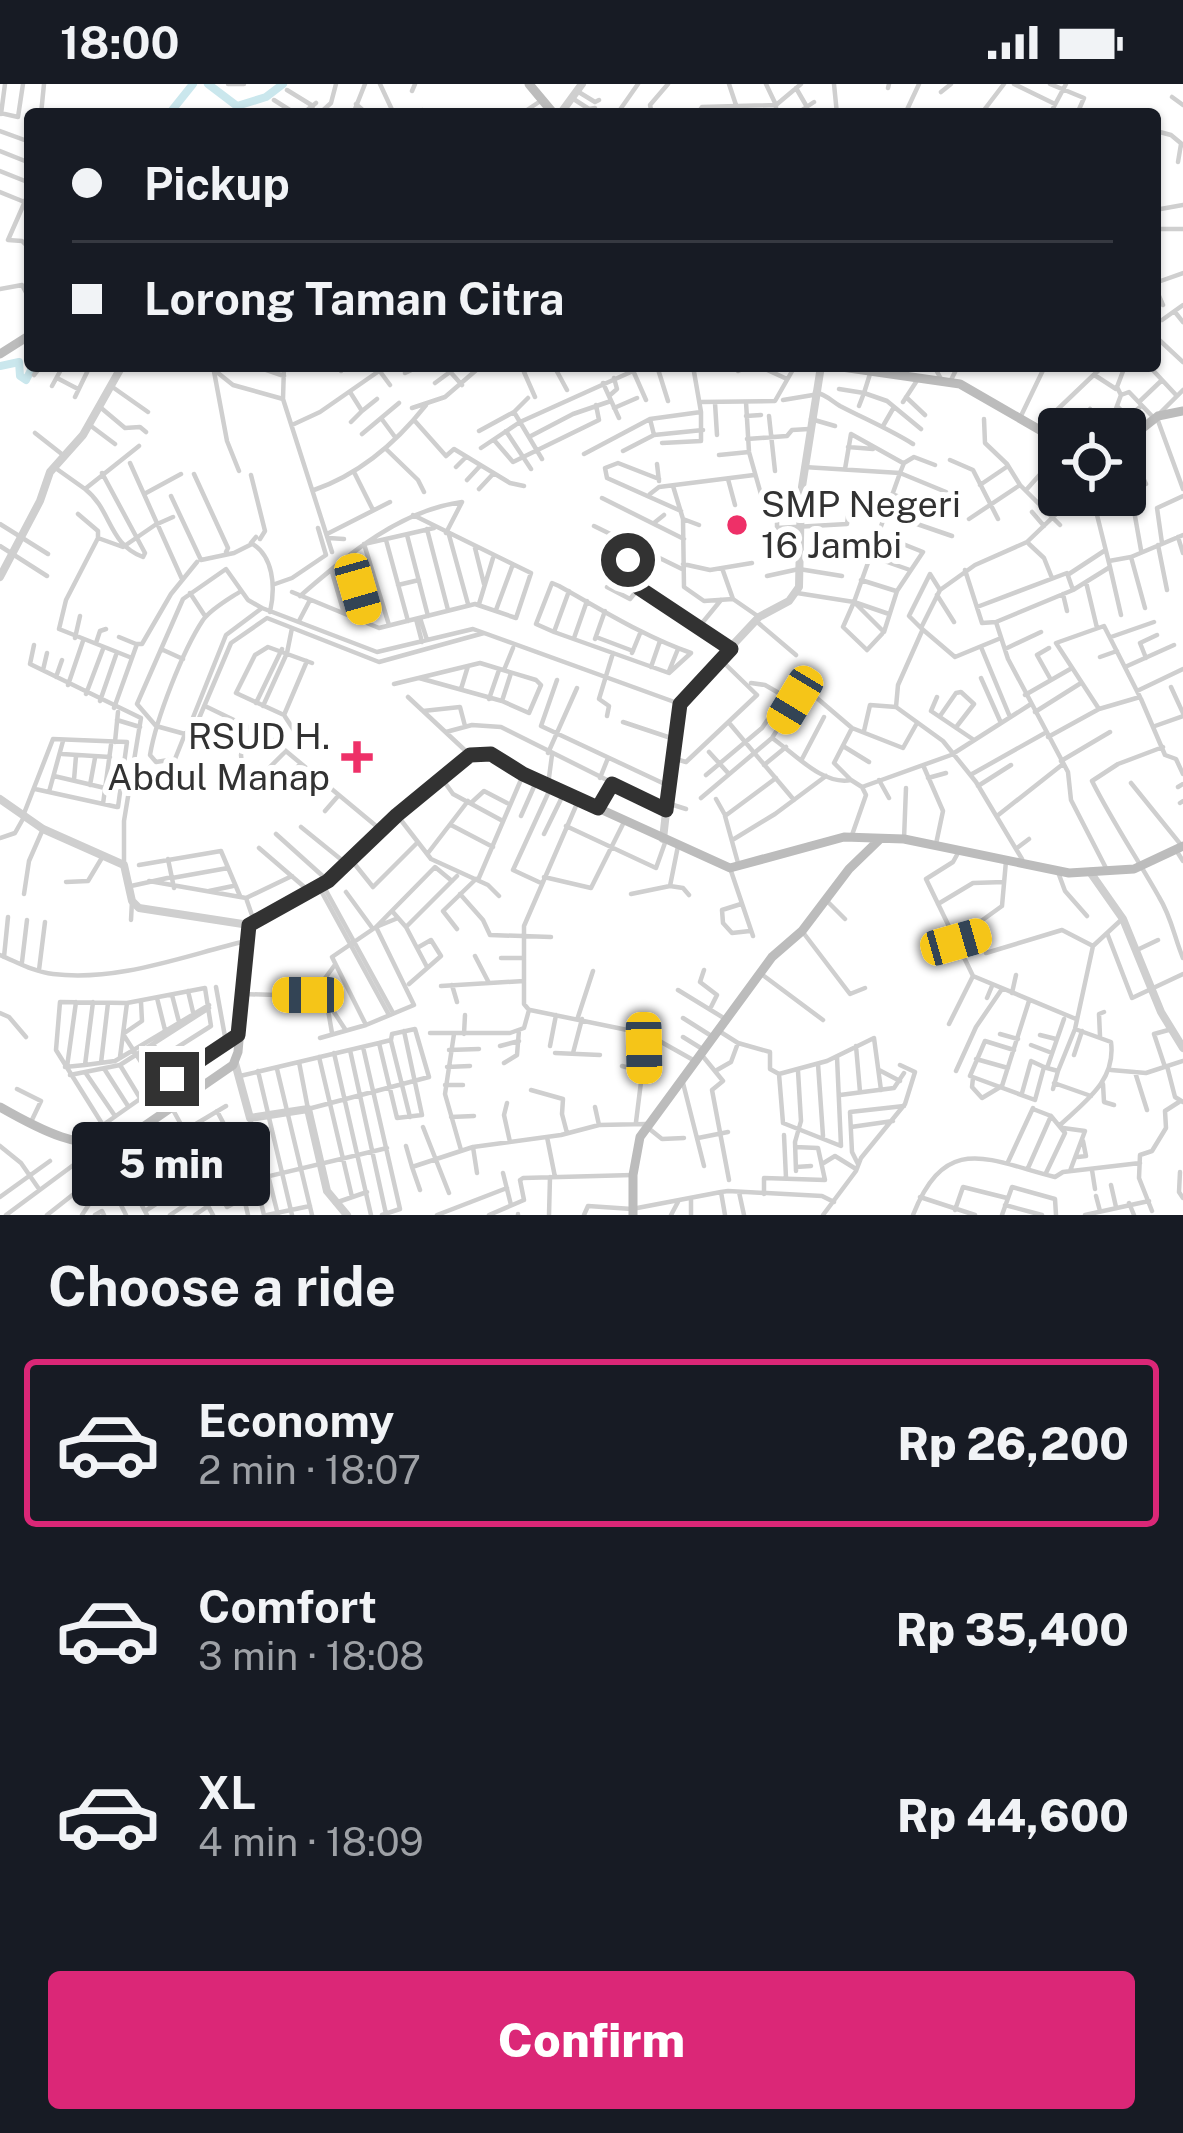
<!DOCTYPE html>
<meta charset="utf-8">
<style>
body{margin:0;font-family:"Public Sans",sans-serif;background:#20242c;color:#f1f3f6;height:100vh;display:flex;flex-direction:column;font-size:45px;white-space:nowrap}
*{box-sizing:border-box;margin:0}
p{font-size:39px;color:#9ea1a6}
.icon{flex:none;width:66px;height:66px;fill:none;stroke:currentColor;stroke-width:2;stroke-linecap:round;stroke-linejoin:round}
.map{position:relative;height:1131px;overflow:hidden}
.drawer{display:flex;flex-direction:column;background:#171b24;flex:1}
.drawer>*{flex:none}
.hud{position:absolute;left:24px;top:24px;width:1137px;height:264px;border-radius:12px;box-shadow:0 3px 9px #0004;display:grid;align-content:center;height:264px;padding:0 48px;background:#171b24}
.controls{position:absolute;left:1038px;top:324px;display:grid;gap:24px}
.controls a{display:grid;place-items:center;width:108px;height:108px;border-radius:12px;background:#171b24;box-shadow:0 3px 9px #0004;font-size:60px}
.end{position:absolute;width:54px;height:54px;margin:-27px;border:15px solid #323232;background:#fff;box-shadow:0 0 0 6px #fff}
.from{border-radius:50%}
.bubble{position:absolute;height:84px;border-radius:12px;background:#171b24;box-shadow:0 3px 9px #0004;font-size:39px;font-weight:800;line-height:84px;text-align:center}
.car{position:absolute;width:36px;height:72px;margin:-36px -18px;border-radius:15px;box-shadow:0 0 9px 3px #0007;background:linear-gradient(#f5c518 24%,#345 0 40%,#f5c518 0 76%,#345 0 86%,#f5c518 0)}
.hud b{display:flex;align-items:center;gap:42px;height:114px;font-size:45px}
.hud b+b{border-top:3px solid #363941}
.hud i{width:30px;height:30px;background:#f1f3f6}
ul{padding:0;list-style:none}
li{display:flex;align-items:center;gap:36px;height:168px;margin:0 24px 18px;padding:0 24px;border:6px solid transparent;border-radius:12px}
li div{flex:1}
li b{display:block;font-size:45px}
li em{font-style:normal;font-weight:800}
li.active{border-color:#db2777}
li>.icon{width:108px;height:108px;stroke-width:1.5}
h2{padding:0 48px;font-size:54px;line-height:144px}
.primary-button{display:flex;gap:24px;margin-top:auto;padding:24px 48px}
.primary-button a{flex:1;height:138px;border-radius:12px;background:#db2777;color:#fff;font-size:48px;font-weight:800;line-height:138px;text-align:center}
.status{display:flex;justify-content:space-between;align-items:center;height:84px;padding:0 60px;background:#171b24;direction:ltr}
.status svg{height:33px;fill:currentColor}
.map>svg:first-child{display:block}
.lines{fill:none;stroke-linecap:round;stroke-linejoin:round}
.river{stroke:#cae7ed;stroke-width:8}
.minor{stroke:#cfcfcf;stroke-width:4.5}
.tertiary{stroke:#cfcfcf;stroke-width:8}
.secondary{stroke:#bcbcbc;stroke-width:9}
.route{stroke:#323232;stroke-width:15}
.poi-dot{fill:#ee3068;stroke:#fff;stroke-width:4.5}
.labels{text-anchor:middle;stroke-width:12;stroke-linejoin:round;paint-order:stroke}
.poi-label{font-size:36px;fill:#323232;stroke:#fff;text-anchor:start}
</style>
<div class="status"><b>18:00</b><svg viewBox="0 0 49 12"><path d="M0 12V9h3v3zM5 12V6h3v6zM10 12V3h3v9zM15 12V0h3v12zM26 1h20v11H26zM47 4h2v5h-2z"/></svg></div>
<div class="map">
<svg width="1183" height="1131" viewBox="0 0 1183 1131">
<rect width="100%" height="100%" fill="#fff"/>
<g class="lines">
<path class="river" d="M208,0L237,22L266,13L283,0
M169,30L193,0
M0,282L19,278L20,292L26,296L33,282"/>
<path class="minor" d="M228,0H244
M380,0L394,30
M729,0L739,30
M834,0L837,30
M1014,0L1055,20
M1050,0L1084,14L1077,30
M796,4L807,23
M888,4L889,0
M287,6L313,22
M412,7L415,0
M577,7L595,18L599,16
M941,8L951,0
M1172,13L1183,21
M572,14L589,25L595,24
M274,16L296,30
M356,20L367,30
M0,29L18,33L23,0
M1,30L5,0
M41,30L44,0
M216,30H217
M302,30L316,19
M319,30L331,19L336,0
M353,30L365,0
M416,30L422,26
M521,30L542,16
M617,30L638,0
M652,30L650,21L668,0
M697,30L702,23L776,21L766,0
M776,30V21L801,0
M796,30L814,18
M890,30L907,27
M905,30L919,0
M981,30L1004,0
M1050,30L1066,0
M0,47L30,58
M1156,47L1171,51L1183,61
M0,67L30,79
M1155,76V89
M1178,78L1181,60
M0,87L30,99
M30,106L8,156L22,157L30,165
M0,108L22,117
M1155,126L1183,121
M1155,145H1183
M1155,199L1183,189
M1155,203L1163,221
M0,205L22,201L30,216
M1175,228L1183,238
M1162,236L1183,221
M1155,252L1183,278
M213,282L227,357L239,387
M255,282L284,292
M284,282L283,315L332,468
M376,282L390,301
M445,282L462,301
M531,282L524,288L535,313
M554,282L567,306
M591,282L605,285
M631,282L646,316
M657,282L668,317
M934,282L941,295
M1149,282L1177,312
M761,283L787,295
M213,285L233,301L283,315
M341,287L342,282
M738,287L748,282
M405,289L420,282
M870,290L864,309L887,317L921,345
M34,291L41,282
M1096,292L1116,305
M57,294L78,305
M950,298L958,282
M435,299L450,288
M603,299L619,334
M52,302L63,282
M111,302L148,328
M839,305L864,309L859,322
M350,308L362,327L351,338
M815,308C827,311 830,316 840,322C865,335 889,345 913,360
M1121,311L1129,308L1152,332
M609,312L617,305L614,294
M75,313L90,282
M906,313L925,331
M783,316L813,311
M700,318L775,317L795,282
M746,318L749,368L762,414L801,409
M903,318L918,295
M1139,318L1161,297
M715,319L717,351
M100,323L125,344L140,343L146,348
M1118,323L1128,333L1140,323
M412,324L445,313L481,282
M614,324L637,314
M362,327L377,315
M515,327L528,314
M1161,328L1183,306
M746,332L761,331
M769,332L775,387
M381,334L395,353
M1157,334L1183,405
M650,335L654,351L703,346
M811,335L835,342
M984,335L985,359L1007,380L1020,401
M414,336L446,372L454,365L510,399L524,402
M1019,336L1045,282
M292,341L320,328L379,287
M91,342L115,360
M883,342L894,323
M1038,344L1103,282
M1071,345L1090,325
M1097,345L1114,330L1121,311L1117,303L1125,282
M479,347L514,328L542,375
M506,347L531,385
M35,349L63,371
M362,350L399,319
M529,353L573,330L611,317
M747,355L787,352L792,346L809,345
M494,356L513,378L599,336L596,321
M662,359L701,357V328L693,282
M1127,361L1146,400
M848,363L873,365
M385,364L418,396L424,408
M481,364L520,338L633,287
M623,367L654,351
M584,370L650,335L701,328
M719,371L749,368
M950,376L973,386L998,435
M130,379L182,495
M657,380L659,397
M54,383L85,405L139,362
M456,383L466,373
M804,383L900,389L904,379L914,373L935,381
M845,385L851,350L903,379
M354,388L373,426
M194,390L228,464L226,468
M251,391L265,447L260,455
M659,395L618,379L605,384L607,394L681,427
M728,395L735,421
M467,396L480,382
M980,401L1008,382
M673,402L683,435L684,503L704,517L733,515
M1125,402L1133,421L1141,466
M85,405C112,426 108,460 143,473L145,469L102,389
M479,405L493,390
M1027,405L1059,369
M314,406C360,390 396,359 426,321
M146,409L181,390
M650,410L659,403L754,391
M892,410L955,433
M1083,411L1096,427L1110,483L1073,506L996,538L1008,575L1068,688L1071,716L1107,786
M171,412L201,476L234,469L252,460
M602,414L684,455
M777,417V444L847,440L850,419
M1032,428L1044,442
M885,429L952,452
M78,430L98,447V454L123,463L155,441L173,433
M683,435L699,441
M969,435L1020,401L1060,441
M654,439L664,431
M0,440L48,470
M594,442L682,485
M427,445L448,526
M446,449L462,418
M327,450L390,418
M407,451L428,532
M449,451L468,520
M256,453L251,459C273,471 276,502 270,528
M1178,453L1183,469
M98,454L66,516L59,545L132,574
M328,454L344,455
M386,456L408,537
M1162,459L1157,424L1183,412
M1029,460L1044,474L1052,494
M1158,461L1167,506
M0,462L47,492
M475,464L484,500
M800,469L818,470
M870,472L910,486
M349,474L367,538
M628,475L621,487L642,498L639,504L731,565
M1109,477L1131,473
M683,480L710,486L752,479
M1110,483L1121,531
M722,484L733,515L759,533
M965,486L982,539L996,538
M332,488L344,529
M1069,490L1104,467
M767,492L799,485L842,492
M861,496L896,507
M1086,498L1097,544
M275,500L292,494L326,471L318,444
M398,501L419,496
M607,503L630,515L639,504
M241,507C229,515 212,524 203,536C183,566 156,635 150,671L156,678L175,675L185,650L197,639L231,559L267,534L379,578L484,549
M292,508L379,544L475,520L516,534L531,489L413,431
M190,509L205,532
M797,509L854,518L900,389L946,408
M1063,510L1067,527
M937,511L954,538
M300,512C348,471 398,427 462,418
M855,519L884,548L897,507L923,468L878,450
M479,520L493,474
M977,523L1067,489L1073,506
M1145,524L1131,473L1183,451
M496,526L513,480
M420,534L427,556
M416,535L422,558
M299,537L310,516
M756,537L796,571
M389,541L364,460L434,444
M920,543L909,532L930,490L940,506
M698,544L721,516
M922,547L898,601L896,623L943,657L976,698L1022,775
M554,548L536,540L552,499L559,502C602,526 645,553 691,569L669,589L554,548L569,507
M882,550L867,566L843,543L854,518L889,530
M119,553L136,560
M596,553L633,567
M1111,553L1154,538
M75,554L80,532
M574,554L587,517
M1001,554L955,573L921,544L940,506L975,481L1027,458L1076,411
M595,555L605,527
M96,559L100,547L106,545
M34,561L30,580L141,634L124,737V778
M981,563L1010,633
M1049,564L1037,571L1051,596
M161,565L183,575
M1005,565L1041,548
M632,569L641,547
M1100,573L1117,567
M1146,574L1140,559L1157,551
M651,583L660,557
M1125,583L1174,561
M43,586L47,569
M504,586L513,564
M669,587L678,565
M56,593L62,576
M981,594L1001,639
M557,596L541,642L669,702
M751,599L765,601L784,612
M394,600L480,579L536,596L541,601L529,629L502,617L419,594
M68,601L83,557
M1171,603L1183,629
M461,605L468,582
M1137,607L1183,585
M86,610L103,565
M1025,611L1072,584
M408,613L469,670
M937,613L931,627L974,656
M489,615L499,586
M1141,615L1165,671L1176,675L1183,690
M100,617L116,571
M502,617L511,589
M256,619L282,565
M205,622L269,653L381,746
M263,622L287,569L292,544
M114,624L137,560H142L171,510L197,478
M423,627L460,623L465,642
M1035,628L1081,599
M284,631L307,577
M607,632L609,622L599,615L613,569
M940,632L956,609L961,608L974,620L957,642
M117,636L140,643
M623,638L674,655
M730,640L794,716
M1155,642L1183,632
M852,644L903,664L917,639
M188,646L226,551L262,524L377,568L473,545L680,620
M864,647L870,621L896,623
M295,648L284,631L236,609L255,571L268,563L312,579
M446,648L472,641L501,643L665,725
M185,650L156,642L137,620L183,515L226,485L248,516L262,524
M1048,653L1099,625L1140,613L1104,542L1056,559L1099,625
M115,658L118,628
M843,662L869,678
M1163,663L1118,680L1092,697C1112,737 1137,774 1159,813C1172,834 1174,853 1183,874
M709,668L729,690
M548,669L577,604
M62,670L110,673
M672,674L686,678L757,611L721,576
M802,675L824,633
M1061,677L1110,648
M764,681L786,663
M923,681L943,727L936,760
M266,687L285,668
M972,690L1045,649
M243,691L241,671L247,644
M706,691L762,644L784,612L795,616
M54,692L105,704
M600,694L608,674
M928,694L946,689
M288,695L300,680
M74,696L76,672
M443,696L453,710L501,736
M851,696L834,679L852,644L804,603L772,654C794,669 823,702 851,696L862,703
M879,696L889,714
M1131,699L1182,762
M90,701L95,674
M548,701L552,671
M978,702L1011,681
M1178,703L1183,700
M35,705L117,723
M49,708L63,657
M701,714L772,654
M716,715L725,731
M472,718L484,707L507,719
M667,719L686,725
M1180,719L1183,717
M103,720L111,661
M600,721L612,700
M325,727L338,712
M397,731L431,775L488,801L499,812
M23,732L53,655L127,658L118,723
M521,732L537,696
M997,732L1063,680
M451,741L493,763
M566,742L656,784L666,756
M301,743L343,777
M276,750L326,795
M544,750L564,709
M852,751L866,711L862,703L951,671L1031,620
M0,754L15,749L24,733
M734,755L775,730L826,692
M904,755L906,704
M259,764L309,807
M1017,764L1029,755
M1176,766L1183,777
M428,769L468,717
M958,769L953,778L926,795L973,892L1076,935
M168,775L174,804
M1006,777L1002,822L977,840L986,869L1062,846L1093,862
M353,778L373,803L418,758
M738,779L725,732L776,694
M139,781L221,767L240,812
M730,784L753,852
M1058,788L1065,807L1087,832
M544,793L591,804L623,740
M172,794L228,784
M478,796L523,691
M149,797L246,814L292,792
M66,798L88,797L103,772
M541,799L513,786L551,703
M323,801L392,927
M131,802L172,793
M670,802L683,804L689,811
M320,805L389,931
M209,807L233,802
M346,808L373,845
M24,810L29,777L43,745
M460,810L483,836L490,851L551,853
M631,810L670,802L678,762
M246,814L254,837
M826,816L845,835
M741,820L722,826L723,839L732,849L750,847
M938,820L973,799L1004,798
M392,827L406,843L427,883
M131,836L132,817
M406,843L457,792
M457,845L443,827L476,795
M802,847L850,910L865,904
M1107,849L1132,914L1183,890
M956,858L979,851
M1137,866L1158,856
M0,871C17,878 34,888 53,890C118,898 183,872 246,857
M475,872L489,899
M4,873L8,833
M501,874H524
M22,878L27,836
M39,886L45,838
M704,886L700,898L717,911L711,923
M760,889L823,936
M409,900L441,872L431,856L417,864
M452,901L457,918
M441,902L524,897
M216,903L226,958
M678,906L727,936
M188,907L193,928
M1012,909L1016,891
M243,910L308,912
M172,911L179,938
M157,914L165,946
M987,914L992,902
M127,919L123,950L170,1023
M328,919L345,945
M530,926L647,950L695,977
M0,929L9,933L26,953
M578,933L593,887
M683,934L713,953
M949,940L973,892
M366,941L332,873L376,843L435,783L452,797
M719,947L738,959L770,968V985L779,990L827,977L874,954L881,1006
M332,949L323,897L334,882
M430,949H510L524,944L529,926L524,920V842L579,715
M454,950L445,1010L461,1066
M464,950L465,931
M1000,950L1018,955
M1040,951L1056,955
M1100,952L1099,930L1104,928
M683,953L704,966
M320,954L366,941L414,921L376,843L398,834
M391,957L410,1033
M379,959L397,1034L422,1031L404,947
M153,960L168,983
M1031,961L1052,969
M500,962L519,957
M550,962L556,931
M856,962L860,1008
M363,963L400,1125L382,1131
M350,966L386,1130
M449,966L479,965
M1014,966L985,957L970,992L1035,1016L1044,983L1047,984L1064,935
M334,969L371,1131
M555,969L600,971
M573,969L582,935
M701,970L723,997L712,1006L729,1096
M1074,971L1082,947
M120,973L123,950L142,937L141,918
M319,973L352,1113
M976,975L1008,984
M101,979L108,919
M504,979L517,971L519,946
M818,980L823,1052
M85,981L115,977L209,921
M622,982L645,988
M1167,982L1175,1013L1183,1018
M65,983L85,981L93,918
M67,983L76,918
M447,983L470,982
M1165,983L1154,950L1172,945
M1047,984L1058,987L1053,1005
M277,985L312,1131
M105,986L128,1022
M717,986L731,978L738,959
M879,986L900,997
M1111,986L1146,989L1183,977
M258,987L292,1131
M956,987L976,943L1002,905
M1058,987L1075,945L1093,862L1120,837
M85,988L115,1032
M1135,988L1147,1026
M779,990L783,1039L841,1062L837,973
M70,991L120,981
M240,992L379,959L391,956L392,950L415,945L429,993L308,1025L299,978
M973,994L972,1003L982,1014L1002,1002L1029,917
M682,995L704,1082
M172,996L239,951
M1054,999L1091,1012
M1103,1000L1104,1018L1114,1021
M445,1001H463
M17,1005L41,1017L30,1040
M531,1006L563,1015L562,1030L567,1049
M1022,1009L1031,977L1044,983
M840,1011L894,1004L904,989
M140,1014L120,981L209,924
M507,1019L504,1031L510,1058
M595,1023L599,1041
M173,1026L227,1123L244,1114
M217,1027L233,1057
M451,1033L474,1032
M250,1034L262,1093
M201,1037L244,1114L248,1131
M636,1038L647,950
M103,1041L157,1003
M1060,1041C1087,1016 1116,996 1111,958L1075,945
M423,1043L449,1109
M647,1043L662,1055L684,1054
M851,1043L893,1037
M1063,1044L1085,1047L1070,1087
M784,1051L786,1094
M547,1053L555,1093
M111,1054L56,966L60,918L127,919L205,904L211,942L162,973
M698,1054L728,1048
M172,1056L213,1131
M100,1059L107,1093L126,1131
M109,1060L147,1131
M0,1062L21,1079L39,1105
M406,1062L412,1083
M473,1063L477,1089
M1078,1073L1086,1072L1083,1057
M1008,1078L1033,1024
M822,1080L835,1072L856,1085
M858,1080L852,1068L850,1028L904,1022
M796,1083L811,1082
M122,1084L226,1022
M1028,1084L1051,1032L1033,1025
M1092,1086L1095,1105
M796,1087L795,1058L801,1037L798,987
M1180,1088L1179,1108L1183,1114
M503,1089L511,1121
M1046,1089L1065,1049L1051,1032
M268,1091L278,1131
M255,1094L264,1131
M132,1097L179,1070
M236,1100L387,1064
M1111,1101L1116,1123
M420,1106L412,1083L473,1063L561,1051L599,1041L646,1040
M739,1108L744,1131
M764,1110V1094L825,1096L818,1064L795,1063
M1096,1112L1100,1127
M0,1113L50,1077
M137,1113L215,1068
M920,1113L975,1131
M335,1119L367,1108
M1129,1119L1134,1131
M1005,1121L1042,1131
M955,1126L963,1103L1007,1114
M145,1127L194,1096
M1152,1127L1139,1094L1140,1071L1152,1067L1166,1044L1165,1027L1179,1018
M518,1130V1131
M6,1131L91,1068L94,1060
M47,1131L108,1083
M82,1131L107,1093
M95,1131L102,1127L104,1131
M170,1131L200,1111
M195,1131L208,1122
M267,1131L310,1122
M437,1131L507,1104
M489,1131L524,1116L520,1096L523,1094L633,1091
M549,1131L550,1093
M584,1131L588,1122L632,1125L721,1108
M671,1131L679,1116
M691,1131V1115
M725,1131L721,1108L728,1107L822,1112L834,1118
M823,1131L856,1087L861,1074L905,1020L915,988L900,981
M913,1131C946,1048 988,1076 1055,1093L1063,1088L1140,1079
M1002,1131L1012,1103L1055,1115L1056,1131
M1085,1131L1149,1117"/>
<path class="tertiary" d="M560,30L582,0
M0,493L40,417L50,388L83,351L122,282
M0,715L43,745L124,781L132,817L139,824L249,841
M663,755L676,640L683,614L759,533L789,517L799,503L801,409L821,282
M1090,788L1123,835L1161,928L1183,964
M235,979L250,1034L308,1025L327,1107L347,1131"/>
<path class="secondary" d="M529,0L554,30
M0,270L30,251
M835,282L960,300L1059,357
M1125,358L1158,332L1183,327
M0,1023C35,1043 86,1072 127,1054L233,981L238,968L249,841L328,797L397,731L476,669L492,670L523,690L730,784L844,753L904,755L1069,789L1134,785L1183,762
M633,1131V1091L640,1053L772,873L802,847L849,785L879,756"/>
</g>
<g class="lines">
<path class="route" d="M172,995L238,951L249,841L328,797L397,731L470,671L491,670L523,690L598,724L612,700L666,726L680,620L731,565L639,504L642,498L621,487L628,476"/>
</g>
<g class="poi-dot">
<circle cx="737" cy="441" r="12"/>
<path d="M351 655h12v12h12v12h-12v12h-12v-12h-12v-12h12z"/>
</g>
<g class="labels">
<g class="poi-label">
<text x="761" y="433">SMP Negeri<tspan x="761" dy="41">16 Jambi</tspan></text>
<text x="330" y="665" text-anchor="end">RSUD H.<tspan x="330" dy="41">Abdul Manap</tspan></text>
</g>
</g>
</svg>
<div class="controls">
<a><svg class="icon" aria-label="locate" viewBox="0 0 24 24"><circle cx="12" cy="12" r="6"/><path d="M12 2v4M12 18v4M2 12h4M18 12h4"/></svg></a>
</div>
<i class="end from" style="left:628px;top:476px"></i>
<i class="end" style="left:172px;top:995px"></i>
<div class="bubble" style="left:72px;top:1038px;width:198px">5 min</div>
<i class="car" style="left:358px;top:505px;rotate:164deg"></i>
<i class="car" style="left:795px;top:616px;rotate:211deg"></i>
<i class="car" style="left:956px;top:858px;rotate:74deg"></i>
<i class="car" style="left:308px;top:911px;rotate:270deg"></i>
<i class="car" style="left:644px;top:964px;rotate:179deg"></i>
<div class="hud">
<b><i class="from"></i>Pickup</b>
<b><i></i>Lorong Taman Citra</b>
</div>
</div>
<section class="drawer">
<h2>Choose a ride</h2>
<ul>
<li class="active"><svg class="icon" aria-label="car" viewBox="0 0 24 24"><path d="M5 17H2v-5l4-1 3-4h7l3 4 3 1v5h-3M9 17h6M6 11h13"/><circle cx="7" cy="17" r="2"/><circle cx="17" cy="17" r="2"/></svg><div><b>Economy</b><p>2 min · 18:07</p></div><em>Rp 26,200</em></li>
<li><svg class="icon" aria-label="car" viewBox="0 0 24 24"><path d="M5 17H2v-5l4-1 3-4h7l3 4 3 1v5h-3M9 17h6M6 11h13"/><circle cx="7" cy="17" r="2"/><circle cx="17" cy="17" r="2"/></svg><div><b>Comfort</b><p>3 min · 18:08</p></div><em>Rp 35,400</em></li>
<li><svg class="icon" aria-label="car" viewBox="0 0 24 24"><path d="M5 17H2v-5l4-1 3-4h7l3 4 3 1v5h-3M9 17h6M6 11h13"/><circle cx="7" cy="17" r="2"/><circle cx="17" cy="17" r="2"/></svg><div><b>XL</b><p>4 min · 18:09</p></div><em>Rp 44,600</em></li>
</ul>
<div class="primary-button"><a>Confirm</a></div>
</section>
